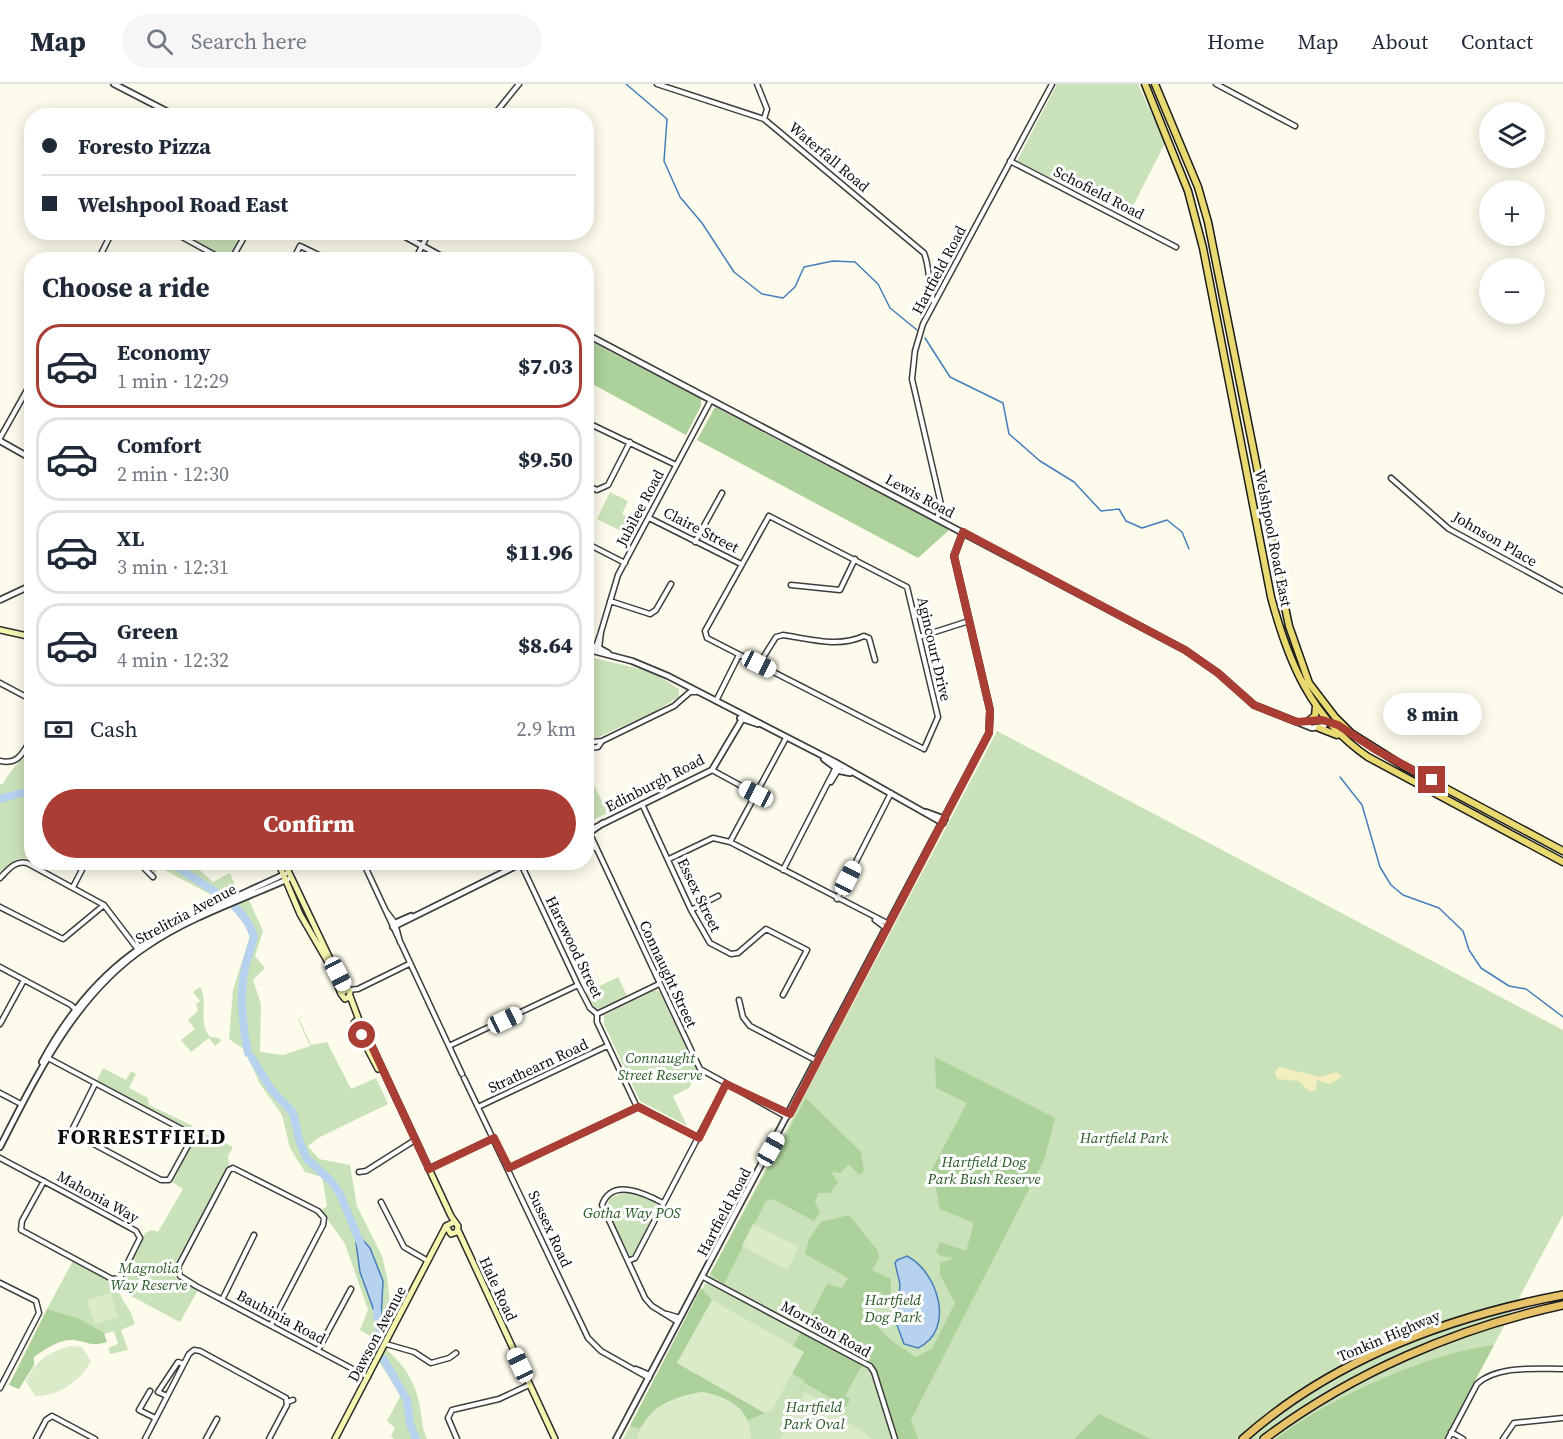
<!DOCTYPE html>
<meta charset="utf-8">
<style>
body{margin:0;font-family:"Source Serif 4",serif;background:#f6f6f7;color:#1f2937;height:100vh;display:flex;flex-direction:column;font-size:22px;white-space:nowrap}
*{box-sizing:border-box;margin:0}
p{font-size:20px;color:#747a83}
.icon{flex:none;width:33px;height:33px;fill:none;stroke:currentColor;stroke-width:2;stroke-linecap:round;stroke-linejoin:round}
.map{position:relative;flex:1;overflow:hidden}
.sheet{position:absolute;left:24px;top:168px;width:570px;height:618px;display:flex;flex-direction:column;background:#fff;border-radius:24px;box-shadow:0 3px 15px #0003}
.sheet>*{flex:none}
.hud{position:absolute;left:24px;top:24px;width:570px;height:132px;border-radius:24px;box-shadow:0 3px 15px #0003;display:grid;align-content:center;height:132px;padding:0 18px;background:#fff}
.controls{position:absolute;left:1479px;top:18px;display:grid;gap:12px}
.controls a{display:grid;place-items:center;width:66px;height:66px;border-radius:50%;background:#fff;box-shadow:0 3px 15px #0003;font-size:30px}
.end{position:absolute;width:27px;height:27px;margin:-14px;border:8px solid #aa3d34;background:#fff;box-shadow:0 0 0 3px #fff}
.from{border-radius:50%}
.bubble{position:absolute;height:42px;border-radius:21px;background:#fff;box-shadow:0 3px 15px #0003;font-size:20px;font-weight:800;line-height:42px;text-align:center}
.car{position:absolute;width:18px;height:36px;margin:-18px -9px;border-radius:8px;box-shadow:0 0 4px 2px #0007;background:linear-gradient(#fff 24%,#345 0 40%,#fff 0 76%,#345 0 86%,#fff 0)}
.hud b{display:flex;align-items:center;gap:21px;height:57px;font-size:22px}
.hud b+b{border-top:2px solid #e0e1e3}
.hud i{width:15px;height:15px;background:#1f2937}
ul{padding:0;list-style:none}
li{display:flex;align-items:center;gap:18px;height:84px;margin:0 12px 9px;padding:0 6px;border:3px solid #e0e1e3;border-radius:24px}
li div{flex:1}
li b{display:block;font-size:22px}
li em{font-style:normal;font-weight:800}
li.current{border-color:#aa3d34}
li>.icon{width:54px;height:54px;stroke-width:1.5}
h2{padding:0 18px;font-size:27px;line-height:72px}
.pay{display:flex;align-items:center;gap:15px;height:66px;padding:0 18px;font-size:22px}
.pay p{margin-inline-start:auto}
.cta{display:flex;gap:12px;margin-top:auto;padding:12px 18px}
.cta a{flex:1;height:69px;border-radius:36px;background:#aa3d34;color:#fff;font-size:24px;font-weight:800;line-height:69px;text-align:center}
header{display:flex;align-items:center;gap:36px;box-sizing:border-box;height:84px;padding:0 30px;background:#fff;border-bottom:2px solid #e0e1e3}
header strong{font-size:28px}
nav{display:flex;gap:33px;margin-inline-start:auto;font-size:21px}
.search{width:420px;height:54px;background:#f6f6f7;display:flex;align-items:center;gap:15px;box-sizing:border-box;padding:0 21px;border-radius:33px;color:#747a83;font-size:22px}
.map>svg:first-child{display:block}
.green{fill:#cae2b9}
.forest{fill:#add19b}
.sand{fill:#f3eebd}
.pitch{fill:#dbebca}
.water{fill:#b6d2ee;stroke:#467ebc;stroke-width:1.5}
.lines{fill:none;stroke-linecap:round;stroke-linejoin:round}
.stream{stroke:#467ebc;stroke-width:1.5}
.river{stroke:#b6d2ee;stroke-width:8}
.minor-casing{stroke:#3e3e3e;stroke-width:7}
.tertiary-casing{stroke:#3e3e3e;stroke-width:8}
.secondary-casing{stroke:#2d2d2d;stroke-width:8}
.primary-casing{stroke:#1c1c1c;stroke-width:9}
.trunk-casing{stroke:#1c1c1c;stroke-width:10}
.minor{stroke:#fff;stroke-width:4}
.tertiary{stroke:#fff;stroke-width:4.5}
.secondary{stroke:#f4f5ae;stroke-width:5}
.primary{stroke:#e8d970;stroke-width:6}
.trunk{stroke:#e6c36a;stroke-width:7}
.route{stroke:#aa3d34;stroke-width:8}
.labels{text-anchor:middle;stroke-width:6;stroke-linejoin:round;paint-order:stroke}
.street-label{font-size:15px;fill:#0b0b0b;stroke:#fff}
.park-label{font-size:15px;font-style:italic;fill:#285a24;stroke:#fff}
.district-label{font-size:21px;font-weight:bold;letter-spacing:1.5px;fill:#0b0b0b;stroke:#fff}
</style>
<header>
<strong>Map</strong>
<div class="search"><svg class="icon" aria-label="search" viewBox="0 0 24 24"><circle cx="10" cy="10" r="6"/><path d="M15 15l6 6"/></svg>Search here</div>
<nav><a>Home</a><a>Map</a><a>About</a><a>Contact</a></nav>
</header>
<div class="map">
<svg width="1563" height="1355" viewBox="0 0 1563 1355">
<rect width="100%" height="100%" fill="#fdfbeb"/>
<path class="green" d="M1057,0H1138L1165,59L1128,132L1017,77Z
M179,149H244L232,172L227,174Z
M610,408L628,417L622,430L645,441L637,455L597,435Z
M586,572L640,585L658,592L679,605V613L654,628L592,656L587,661Z
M997,647L1563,946V1131L1444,1355H623Z
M31,660V774L17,775L0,788V700H3C11,684 23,676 31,660Z
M586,685L608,729L587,739H586Z
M138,779H192L213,798L230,789L239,811L248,814L263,847L255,872L265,884L253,896L261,920L260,968L283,971L310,962L298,935L314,924L299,935L311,961L327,958L351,1005L376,994L388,1020L318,1054L308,1062L319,1075L350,1081L357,1122L382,1172L387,1193L390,1219L388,1240L391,1247L388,1267C405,1281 416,1300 420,1323C422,1334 422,1345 427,1355H394L391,1352L395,1344L387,1337L401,1311L377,1275L384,1260L360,1246L368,1226L345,1160L321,1126L327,1122L322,1093L305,1088L290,1064L282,1031L260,1000L244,965L229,955L233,906L251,849L230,821L159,783L153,793Z
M618,893L628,914L597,930L583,910Z
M200,903C209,918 197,938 210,953L219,954L221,957L215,962L209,954L191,968L181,956L195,945L188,936L198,927L196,920L200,917L193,908Z
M655,906L660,908L698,988L689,1004L673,1012L687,1042L640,1017L604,940V931Z
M103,984L126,996L131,987L136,990L129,1004L148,1014L149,1021L193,1042L191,1046L197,1049L198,1046L233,1063L228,1072L229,1083L173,1184L176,1194L198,1206L180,1238L116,1204L131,1229L135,1240L121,1246L128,1266L110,1270L108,1264L118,1260L114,1247L104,1250L78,1234L47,1225L74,1175L114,1195L122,1192L145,1149L152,1146L158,1148L183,1105L172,1098L193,1057L189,1049L95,1000Z
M626,1108C637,1108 654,1114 659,1124L631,1174L606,1124L610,1114Z"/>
<path class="forest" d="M586,255L701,315V322L686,351L587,297Z
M715,323L938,440L949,446L918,474L697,356Z
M935,973L1055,1034L1044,1076L911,1336L918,1355H896L867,1271L806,1241L827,1200L842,1204L848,1194L805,1170L809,1155L821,1138L849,1131L878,1167L879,1174L872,1186L891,1195V1217L887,1218L880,1208H874L862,1223L864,1229L893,1258L916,1273L932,1265L955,1219L940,1191V1179L955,1174L941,1172L936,1168L940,1158L966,1167L974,1139L940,1125L932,1085L967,1019L936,1004Z
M806,1014L861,1068L864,1087L859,1091L849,1080L840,1089L831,1088L838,1098L830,1109H818L815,1118L820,1128L814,1137L773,1115L766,1117L724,1200L710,1190Z
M701,1204L712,1216L677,1279L765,1329L748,1336L740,1324L669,1317L654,1326L640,1344L630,1342Z
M47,1225L78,1234L104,1249L107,1258C89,1264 84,1255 69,1256C57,1257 44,1266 34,1273V1281L19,1305L9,1301Z
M803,1245L864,1278L845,1312L850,1315L846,1323L805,1299L796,1313L805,1297L792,1289L803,1268L793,1262Z
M1494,1261L1444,1355H1276C1329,1314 1428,1269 1494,1261Z
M1099,1330L1151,1355H1074Z"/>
<path class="sand" d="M1279,983L1321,993L1336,988L1342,993L1329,1000L1317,996L1316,1006C1306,1010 1305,1001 1298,997L1277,995L1275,988Z"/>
<path class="pitch" d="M753,1140L799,1163L788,1186L742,1162Z
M111,1209L118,1233L95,1240L87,1216Z
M712,1216L804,1268L772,1326L765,1329L677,1279Z
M71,1262L82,1263L91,1277C81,1297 57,1313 35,1312L26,1298C34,1277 50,1267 71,1262Z
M702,1308C728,1312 751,1325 751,1355H637C645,1325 672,1312 702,1308Z
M805,1308L842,1328L840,1333L873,1355H780Z"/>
<path class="water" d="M361,1154L370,1164L383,1197L381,1234L377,1235L360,1188L356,1159Z
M907,1172C938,1188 956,1246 918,1264L904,1260L897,1241L900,1200L895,1179L897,1176Z"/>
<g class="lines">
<path class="stream" d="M626,0L667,35L664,77L680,113L702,139L734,188L762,210L783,214L795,203L804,183L833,177L855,178L878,200L890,224L917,246
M925,254L950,293L1003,319L1009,350L1040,377L1074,398L1101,427L1119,425L1126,437L1142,444L1167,436L1182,448L1189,465
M1340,693L1362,721L1380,783L1391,801L1403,811L1439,824L1463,847L1469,866L1481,884L1509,902L1526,905L1563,933"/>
<path class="river" d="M0,715L32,706
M172,778C200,803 242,814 254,853L245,883
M245,886C239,909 243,946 248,969
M252,974L271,1005L293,1029L300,1059L307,1075L331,1097L340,1110L362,1163
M377,1227L380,1251
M384,1276L407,1316L410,1340L416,1355"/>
<defs>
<path id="minor" d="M657,0L764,35L924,169C931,186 927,202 934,219
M757,0L767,25L764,35
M1216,0L1295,42
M493,32L519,0
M1010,77L1176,163
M173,148L224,176
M98,176L112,148
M231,176L247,148
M293,176L300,162L329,176
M415,176L429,148
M586,338L676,381
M0,354L32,297
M1391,394L1449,445L1563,507
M586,401L597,406L608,401L630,358
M769,432L907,503L938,633L924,665L707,554L705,547Z
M649,434L741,480
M937,434L941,424L940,416L912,295L915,267L923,240L1052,0
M695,458L722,409
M586,459L625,479
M791,501L840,506L855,475
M610,517L650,530L656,526L671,500
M601,548L595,566L599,564L601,548L618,491L711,316
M919,553L969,537
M759,580L776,553L783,551C810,555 838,564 864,552L869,554L875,576
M0,599L32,616
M716,617L739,571
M589,664L598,663L602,657
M586,665L593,658L602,657L674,622L690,608H696
M0,677C19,681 23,668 32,654
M712,686L756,710
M831,698L840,683
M642,720L691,826L710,859L731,870L738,869L766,845L807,866L783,911
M589,748L700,985L787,1033
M588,749L595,764
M730,758L889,840
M669,775L713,754L730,758L786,654
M138,778L153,793
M363,778L462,990
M521,780L578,901L590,924L597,930V938L636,1021L699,1054
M783,786L836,683
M0,794C8,786 15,776 27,779L104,821L139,867
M73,803L86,778
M837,815L891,709
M0,823L63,855L104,821
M691,826L718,812
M386,827L395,839L400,858
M875,836L887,845
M0,883L71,921L77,927
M347,906L358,905L409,880
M739,916L743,933L750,942L817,977
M597,930L659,900
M0,940L24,896
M449,962L578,901
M46,973L189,1049L191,1056L169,1096H161L71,1048L95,1000
M464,994L588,1254L601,1267L649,1294
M0,1009L21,1020
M478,1023L607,962
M0,1074C45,1098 91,1122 136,1147L140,1154L120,1194L112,1195L21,1146L22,1137L44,1097
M509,1084L638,1023
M428,1085L494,1054
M359,1088L366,1087L415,1056
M381,1118L404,1163L428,1177
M663,1119C646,1110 612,1093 602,1121L645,1214L652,1222L678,1238
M628,1177L635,1174L726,1000
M703,1193L870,1282L874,1288L895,1355
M0,1199L36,1217L39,1229L0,1304
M222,1216L254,1151
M667,1230L680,1234
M271,1241L323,1141L324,1134L318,1127L233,1084L229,1086L178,1183L180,1192L196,1202L368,1293
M386,1260L414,1268L431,1279L449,1274L456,1269
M318,1266L351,1205
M636,1285L650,1291
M150,1307L139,1326L155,1334
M167,1312L158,1308L178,1278L184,1280
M287,1318L293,1316
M1451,1348L1463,1355
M36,1355L46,1336L52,1332L95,1355
M145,1355L189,1270L194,1266L200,1267L286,1314L287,1321L269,1355
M206,1355L217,1335
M457,1355L448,1334L452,1326L499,1315L529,1301
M1448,1355L1477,1300C1497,1281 1537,1285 1563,1285
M1503,1355L1514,1339L1563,1334"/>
<path id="tertiary" d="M114,0L176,32
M397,148L448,176
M586,250L1185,566L1218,589L1254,621L1312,644L1324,642L1327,637
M0,357L32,375
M0,516L32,501
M586,562H595L608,569
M586,565L632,577L668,592L835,678L943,739
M740,634L758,640
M1306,638L1322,636L1343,645
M824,675L840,687L850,689
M926,728L945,735
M586,748L712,686L744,632
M586,751L603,739
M393,843L524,778
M393,843L395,839L411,832
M42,978C104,863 175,842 285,790
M0,1063C38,989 76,909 147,862C190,833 241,816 288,795
M616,1355L989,649L990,626L954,472L963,448"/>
<path id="secondary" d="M0,546L32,553
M278,778L300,830L329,880L341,910
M284,778L332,879L350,908L349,913L345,915L341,910L346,906
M350,912L359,936
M353.5 941a4.5 4.5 0 1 1 9 0a4.5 4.5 0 1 1-9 0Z
M362,941L451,1132L458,1142L457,1148L451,1150L446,1142L454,1138
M357,945L378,985
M458,1146L555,1355
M335,1355L446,1142"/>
<path id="primary" d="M1145,0L1188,107L1203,164L1271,513C1288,577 1311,634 1368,673L1563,778
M1155,0L1198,103L1208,138L1282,509L1289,542L1309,599L1335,633L1351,649L1402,681L1563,767
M1307,638L1315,632L1316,622
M1319,644L1337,651"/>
<path id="trunk" d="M1243,1355C1332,1276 1447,1233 1563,1211
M1264,1355C1352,1289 1456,1244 1563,1221"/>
</defs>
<use href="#minor" class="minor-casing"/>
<use href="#tertiary" class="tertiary-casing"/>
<use href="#secondary" class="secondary-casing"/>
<use href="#primary" class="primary-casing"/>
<use href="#trunk" class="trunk-casing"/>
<use href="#minor" class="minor"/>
<use href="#tertiary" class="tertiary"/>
<use href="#secondary" class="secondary"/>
<use href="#primary" class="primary"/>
<use href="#trunk" class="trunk"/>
</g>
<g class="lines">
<path class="route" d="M362,951L357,945L362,941L429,1085L494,1054L509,1084L638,1023L699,1054L726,1000L790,1030L989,649L990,626L954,472L963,448L1185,566L1218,589L1254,621L1297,638L1322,636L1338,641L1376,666L1432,696"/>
</g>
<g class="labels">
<g class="street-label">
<text transform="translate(829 73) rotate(40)" y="5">Waterfall Road</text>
<text transform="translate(1099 109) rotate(27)" y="5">Schofield Road</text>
<text transform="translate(939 186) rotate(-62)" y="5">Hartfield Road</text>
<text transform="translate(920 412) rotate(28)" y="5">Lewis Road</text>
<text transform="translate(640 424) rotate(-62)" y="5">Jubilee Road</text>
<text transform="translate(701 446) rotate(27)" y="5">Claire Street</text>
<text transform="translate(1273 454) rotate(79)" y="5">Welshpool Road East</text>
<text transform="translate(1495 455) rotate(30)" y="5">Johnson Place</text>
<text transform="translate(934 565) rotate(77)" y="5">Agincourt Drive</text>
<text transform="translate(655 699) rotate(-27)" y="5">Edinburgh Road</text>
<text transform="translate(699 811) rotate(64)" y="5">Essex Street</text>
<text transform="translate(186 830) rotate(-28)" y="5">Strelitzia Avenue</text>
<text transform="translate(574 863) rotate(64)" y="5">Harewood Street</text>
<text transform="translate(668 890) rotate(65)" y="5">Connaught Street</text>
<text transform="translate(538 982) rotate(-25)" y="5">Strathearn Road</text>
<text transform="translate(98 1113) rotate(29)" y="5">Mahonia Way</text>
<text transform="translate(724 1128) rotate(-62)" y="5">Hartfield Road</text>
<text transform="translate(550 1145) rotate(65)" y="5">Sussex Road</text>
<text transform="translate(498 1205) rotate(65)" y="5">Hale Road</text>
<text transform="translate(281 1233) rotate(28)" y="5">Bauhinia Road</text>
<text transform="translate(826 1245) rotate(29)" y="5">Morrison Road</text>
<text transform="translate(377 1250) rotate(-62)" y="5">Dawson Avenue</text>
<text transform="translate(1389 1252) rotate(-23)" y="5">Tonkin Highway</text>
</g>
<g class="park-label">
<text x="660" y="979">Connaught<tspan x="660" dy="17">Street Reserve</tspan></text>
<text x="1124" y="1059">Hartfield Park</text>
<text x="984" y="1083">Hartfield Dog<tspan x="984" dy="17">Park Bush Reserve</tspan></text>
<text x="632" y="1134">Gotha Way POS</text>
<text x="149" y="1189">Magnolia<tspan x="149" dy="17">Way Reserve</tspan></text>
<text x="893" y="1221">Hartfield<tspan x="893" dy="17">Dog Park</tspan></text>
<text x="814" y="1328">Hartfield<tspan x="814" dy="17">Park Oval</tspan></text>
</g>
<g class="district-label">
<text x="142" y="1060">FORRESTFIELD</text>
</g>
</g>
</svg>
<div class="controls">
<a><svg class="icon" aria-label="layers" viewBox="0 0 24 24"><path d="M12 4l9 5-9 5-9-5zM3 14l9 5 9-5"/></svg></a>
<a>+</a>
<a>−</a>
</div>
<i class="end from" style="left:362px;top:951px"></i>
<i class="end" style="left:1432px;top:696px"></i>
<div class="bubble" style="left:1383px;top:609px;width:99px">8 min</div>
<i class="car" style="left:759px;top:580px;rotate:117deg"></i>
<i class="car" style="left:756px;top:710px;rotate:297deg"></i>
<i class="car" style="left:848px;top:794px;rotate:27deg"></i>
<i class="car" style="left:338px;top:890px;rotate:152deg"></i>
<i class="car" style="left:505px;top:936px;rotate:65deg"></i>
<i class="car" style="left:771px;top:1065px;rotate:29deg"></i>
<i class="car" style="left:520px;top:1281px;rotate:335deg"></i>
<div class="hud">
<b><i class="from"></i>Foresto Pizza</b>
<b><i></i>Welshpool Road East</b>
</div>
<section class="sheet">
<h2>Choose a ride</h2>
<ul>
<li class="current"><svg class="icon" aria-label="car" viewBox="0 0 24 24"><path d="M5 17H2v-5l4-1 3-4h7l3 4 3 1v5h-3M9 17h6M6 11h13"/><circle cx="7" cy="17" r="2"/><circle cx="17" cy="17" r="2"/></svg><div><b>Economy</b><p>1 min · 12:29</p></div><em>$7.03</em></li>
<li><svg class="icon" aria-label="car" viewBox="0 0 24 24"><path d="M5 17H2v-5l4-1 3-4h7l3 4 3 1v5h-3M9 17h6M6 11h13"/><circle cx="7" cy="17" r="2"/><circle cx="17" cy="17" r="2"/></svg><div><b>Comfort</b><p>2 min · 12:30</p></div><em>$9.50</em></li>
<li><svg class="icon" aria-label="car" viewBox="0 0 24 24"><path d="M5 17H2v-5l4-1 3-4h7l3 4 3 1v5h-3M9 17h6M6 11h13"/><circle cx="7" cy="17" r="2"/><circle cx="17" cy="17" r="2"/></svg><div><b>XL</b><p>3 min · 12:31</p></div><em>$11.96</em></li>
<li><svg class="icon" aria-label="car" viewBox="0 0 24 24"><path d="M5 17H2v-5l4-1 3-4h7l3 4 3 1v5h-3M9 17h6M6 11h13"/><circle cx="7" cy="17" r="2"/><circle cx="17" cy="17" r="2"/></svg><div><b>Green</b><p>4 min · 12:32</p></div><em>$8.64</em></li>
</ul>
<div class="pay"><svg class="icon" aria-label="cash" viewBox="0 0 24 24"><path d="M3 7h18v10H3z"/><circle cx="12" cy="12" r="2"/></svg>Cash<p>2.9 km</p></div>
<div class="cta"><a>Confirm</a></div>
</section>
</div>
